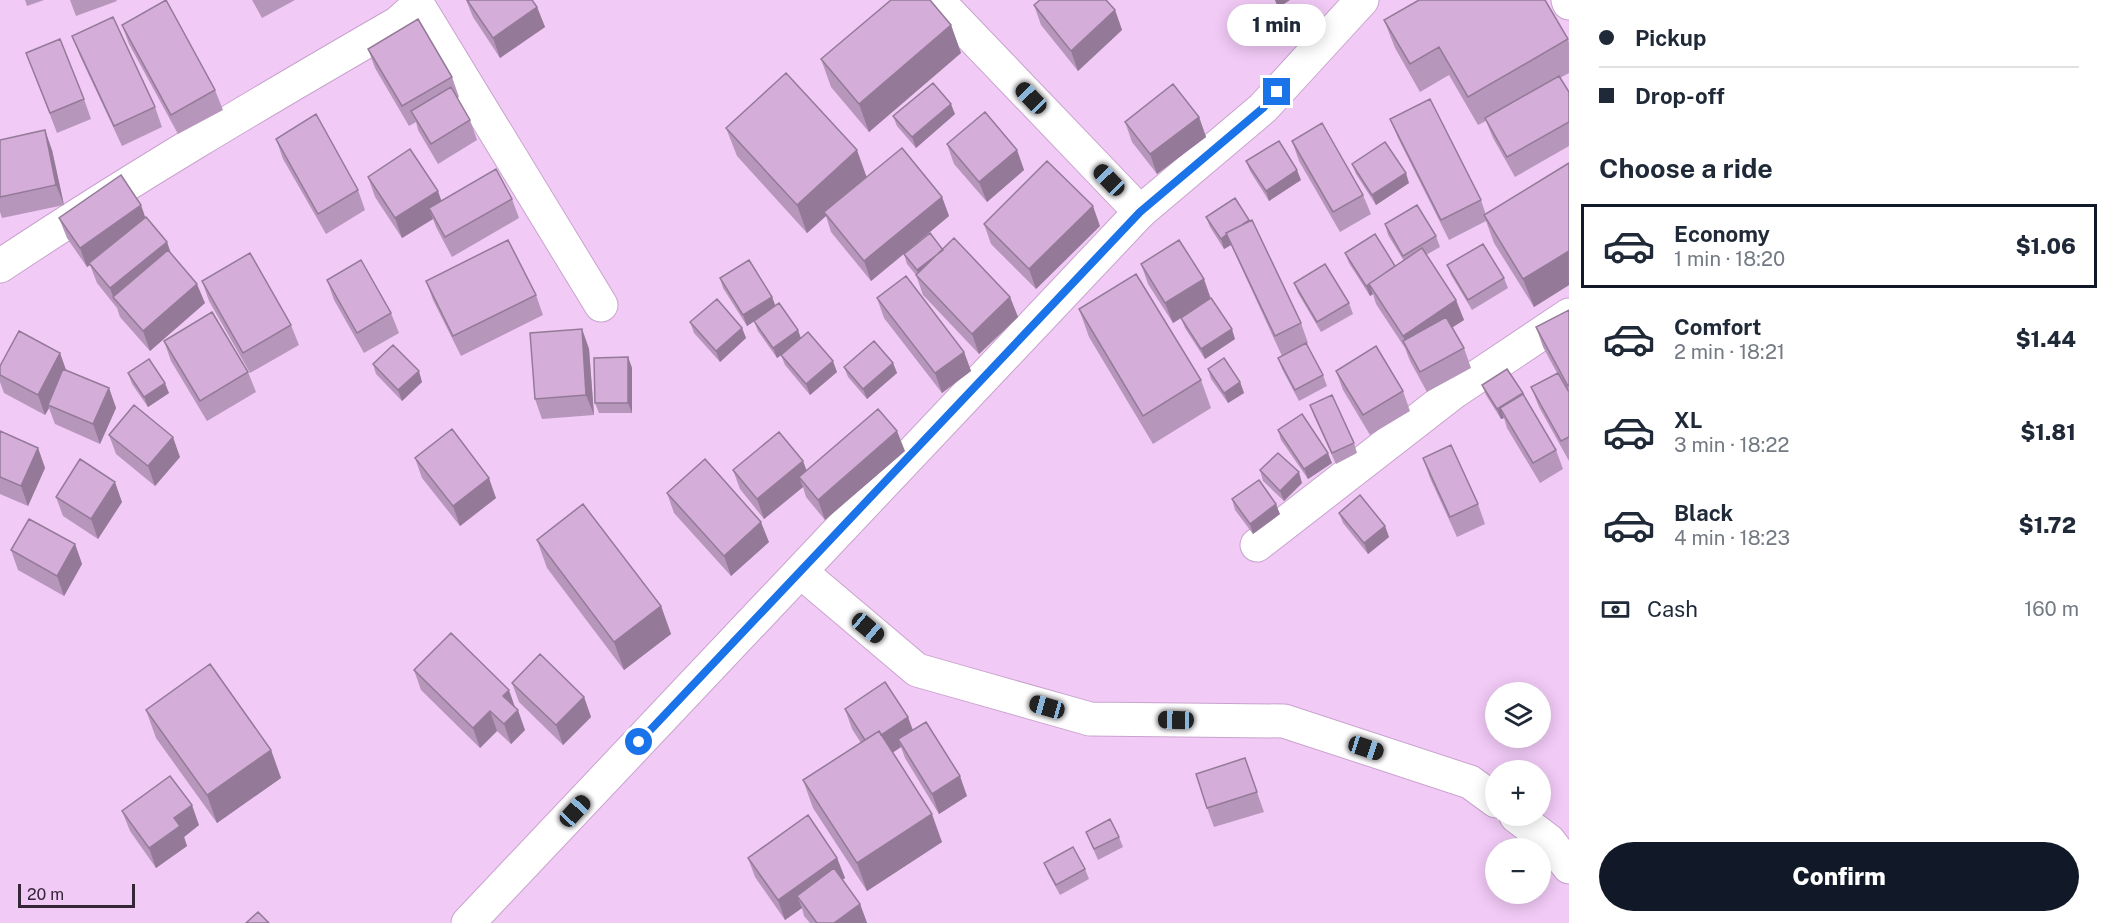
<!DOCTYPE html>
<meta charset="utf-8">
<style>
body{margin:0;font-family:"Public Sans",sans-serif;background:#f6f6f7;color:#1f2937;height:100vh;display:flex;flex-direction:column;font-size:22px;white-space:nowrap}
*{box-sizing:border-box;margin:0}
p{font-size:20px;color:#747a83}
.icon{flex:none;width:33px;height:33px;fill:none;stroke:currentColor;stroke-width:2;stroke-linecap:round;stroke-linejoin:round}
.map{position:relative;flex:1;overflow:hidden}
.panel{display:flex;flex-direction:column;background:#fff;width:540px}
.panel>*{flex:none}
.guide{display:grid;align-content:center;height:132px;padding:0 30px;background:#fff}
.buttons{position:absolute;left:1485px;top:682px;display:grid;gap:12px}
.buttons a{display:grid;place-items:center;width:66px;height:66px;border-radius:50%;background:#fff;box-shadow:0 3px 15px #0003;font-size:30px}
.scale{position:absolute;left:18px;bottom:15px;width:117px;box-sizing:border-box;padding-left:6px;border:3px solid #352637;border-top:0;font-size:16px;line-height:21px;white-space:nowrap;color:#352637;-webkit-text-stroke:4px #f1caf6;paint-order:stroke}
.end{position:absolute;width:27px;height:27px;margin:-14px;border:8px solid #1a73e8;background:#fff;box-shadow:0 0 0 3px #fff}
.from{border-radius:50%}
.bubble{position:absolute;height:42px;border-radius:21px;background:#fff;box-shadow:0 3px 15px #0003;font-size:20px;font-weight:800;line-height:42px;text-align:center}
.car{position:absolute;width:18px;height:36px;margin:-18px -9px;border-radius:8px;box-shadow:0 0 4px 2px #0007;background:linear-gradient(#222 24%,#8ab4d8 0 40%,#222 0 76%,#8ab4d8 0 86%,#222 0)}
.guide b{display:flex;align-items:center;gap:21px;height:57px;font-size:22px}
.guide b+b{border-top:2px solid #e0e1e3}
.guide i{width:15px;height:15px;background:#1f2937}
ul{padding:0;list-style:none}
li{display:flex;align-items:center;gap:18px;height:84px;margin:0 12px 9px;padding:0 18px;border:3px solid transparent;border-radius:0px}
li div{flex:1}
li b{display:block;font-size:22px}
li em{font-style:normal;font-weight:800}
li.selected{border-color:#111827}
li>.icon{width:54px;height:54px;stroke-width:1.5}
h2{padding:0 30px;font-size:27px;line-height:72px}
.pay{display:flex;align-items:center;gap:15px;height:66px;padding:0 30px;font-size:22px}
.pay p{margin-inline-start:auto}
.cta{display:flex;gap:12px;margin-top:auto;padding:12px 30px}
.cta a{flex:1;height:69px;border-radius:36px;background:#111827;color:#fff;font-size:24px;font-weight:800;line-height:69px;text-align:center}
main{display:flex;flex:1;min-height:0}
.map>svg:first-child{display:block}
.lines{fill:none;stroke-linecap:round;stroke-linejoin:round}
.street-casing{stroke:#c9a3ce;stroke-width:35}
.secondary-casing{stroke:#c9a3ce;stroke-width:35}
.street{stroke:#fff;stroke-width:33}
.secondary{stroke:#fff;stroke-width:33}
.wall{fill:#b696bb}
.shaded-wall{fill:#947a98}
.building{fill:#d4aed9;stroke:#947a98;stroke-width:1.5}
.route{stroke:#1a73e8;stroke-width:8}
</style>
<main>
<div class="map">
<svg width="1569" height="923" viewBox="0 0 1569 923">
<rect width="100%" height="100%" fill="#f1caf6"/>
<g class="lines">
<defs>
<path id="street" d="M937,0L1140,212
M1568,0L1569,3
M0,266C129,180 263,101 398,23L418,5L601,305
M1257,545L1454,392L1569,315
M801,572L917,670L1090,719L1284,721L1470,782L1496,801
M1516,816L1549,841L1569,867"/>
<path id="secondary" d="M468,923L1140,212L1263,108L1362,0"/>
</defs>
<use href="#street" class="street-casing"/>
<use href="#secondary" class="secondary-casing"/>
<use href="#street" class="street"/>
<use href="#secondary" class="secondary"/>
</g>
<path class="wall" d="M25,0H44L27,6Z
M70,0H116L117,1L76,16Z
M252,0H295L262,18Z
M466,0H532L537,7L545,27L500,58L473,17Z
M1034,5L1115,10L1122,30L1078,71L1041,25Z
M1384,20L1568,39L1569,43V73L1560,78L1569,92V146L1515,177L1493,138L1486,121L1478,125L1449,75L1420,92L1395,48Z
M122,25L215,90L223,110L178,134L129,44Z
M951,25L961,53L869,132L831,87L821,59Z
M72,36L155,107L162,127L122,146L80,56Z
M368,49L452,77L459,97L457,98L470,120L477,140L438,164L418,130L416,122L409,126L375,68Z
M34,73L84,99L91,119L57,133Z
M955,114L916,148L897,126L893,116Z
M1199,117L1206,137L1157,174L1132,142L1125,122Z
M1390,119L1481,200L1486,215L1569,163V285L1534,307L1494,243L1486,221L1449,240L1398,138Z
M726,128L867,177L942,197L949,216L918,242L943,249L1010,297L1018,317L979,354L923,295L916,275L907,264L904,254L871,281L831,232L826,216L807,233L737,156Z
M276,139L358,190L365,210L326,234L283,159Z
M0,140L52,150L64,205L2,218L0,212Z
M1292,141L1363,195L1371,214L1340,232L1299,161Z
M947,144L1017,150L1024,170L987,202L954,164Z
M1246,161L1301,180L1269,201L1250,171Z
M1352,164L1409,183L1376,205L1356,174Z
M368,177L441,201L512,199L519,218L452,257L436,227L433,219L402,238L375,197Z
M1235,198L1301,323L1308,343L1306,344L1323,375L1327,386L1299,401L1282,369L1278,358L1291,352L1282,356L1231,245L1224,249L1210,227L1206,217Z
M146,217L167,242L170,253L205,303L150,351L120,317L117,308L97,283L90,265L87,267L67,238L59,218Z
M984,224L1100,226L1036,289L991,244Z
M1385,224L1436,236L1440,247L1426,255L1456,300L1464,320L1452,327L1464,348L1471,368L1427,392L1410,361L1405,348L1376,304L1373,294L1370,296L1349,263L1345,253L1395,266L1404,261L1388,235Z
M1141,264L1211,299L1235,339L1205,359L1185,328L1181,318L1191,312L1173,323L1148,284Z
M1447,265L1504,278L1508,288L1472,310L1451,275Z
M720,278L772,297L775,306L801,338L837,372L810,395L785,365L781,355L777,358L758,331L754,321L757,319L747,326L723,288Z
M327,280L391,313L399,333L364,353L334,300Z
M202,281L291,325L299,345L250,373L209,301Z
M426,281L536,295L543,315L461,356L433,300Z
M1294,283L1349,303L1353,314L1321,332L1298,293Z
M877,298L964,352L971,371L942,393L884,318Z
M1079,309L1201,380L1211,408L1153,444L1089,337Z
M1569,310V461L1539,407L1531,387L1557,373L1543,347L1536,327Z
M690,322L742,328L746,338L720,362L694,333Z
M582,329L589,349L594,415L542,419L535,399Z
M164,341L248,372L256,392L207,421L171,361Z
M60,353L66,370L109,388L116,408L100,444L55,424L49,408L45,415L4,393L0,382V366Z
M628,357L632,368V413H599L595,403Z
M893,363L897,373L867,399L848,377L844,367Z
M373,364L422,382L402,401L376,374Z
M1208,369L1240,382L1244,393L1228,403L1211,379Z
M1336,371L1403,391L1410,411L1370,435L1343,390Z
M128,373L169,393L148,407L132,384Z
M1482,385L1556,450L1563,469L1540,483L1507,428L1504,418L1501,419L1486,395Z
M1310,405L1354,443L1357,453L1336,464L1314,416Z
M1278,430L1332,463L1308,479L1281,440Z
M0,431L38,448L45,468L28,506L0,494Z
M109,435L180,457L155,486L116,454Z
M905,451L825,520L806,497L803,487L764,519L740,489L733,470L803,461L807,471Z
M415,458L496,498L460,526L422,478Z
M1423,458L1478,504L1485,524L1457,537L1430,478Z
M1260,470L1302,483L1284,501L1263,481Z
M667,493L769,542L731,576L674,513Z
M56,497L122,502L98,539L63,516Z
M1232,499L1280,514L1253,534L1235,510Z
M1339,513L1385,526L1389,537L1368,554L1343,523Z
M537,540L661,606L671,634L624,670L547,568Z
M75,544L82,564L64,596L18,570L11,550Z
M414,670L515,708L525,730L511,744L497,731L480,748L421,690Z
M512,683L584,697L591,717L563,745L519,702Z
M845,709L908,717L913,730L967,796L939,814L905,758L901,747L892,753L942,842L867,891L813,808L803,780L861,743L852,729Z
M146,710L271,750L281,778L217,823L156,738Z
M1245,758L1264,812L1214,827L1207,808Z
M122,811L199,825L184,837L187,846L156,868L130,831Z
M1086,832L1119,837L1123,847L1098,860Z
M748,858H837L845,878L842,880L860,904L867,923H810L804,916L802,908L785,920L755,877Z
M1044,863L1085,869L1089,879L1060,895L1048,873Z"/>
<path class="shaded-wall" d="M1275,0H1290L1278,8Z
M537,7L545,27L500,58L493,38Z
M1115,10L1122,30L1078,71L1071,51Z
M951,25L961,53L869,132L859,104Z
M951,104L955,114L916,148L912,137Z
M1199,117L1206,137L1157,174L1150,154Z
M45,130L52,150L64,205L56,185Z
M857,150L867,178L824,212L826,216L807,233L797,205Z
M1017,150L1024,170L987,202L979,182Z
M1297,170L1301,180L1269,201L1266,191Z
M1406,173L1409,183L1376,205L1372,195Z
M438,191L445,211L429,208L433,219L402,238L395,218Z
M942,197L949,216L871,281L864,261Z
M141,205L148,225L89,263L90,265L87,267L80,248Z
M1093,206L1100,226L1036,289L1029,269Z
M1227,234L1231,245L1224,249L1221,239Z
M167,242L174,262L113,297L117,308L110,288Z
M943,250L921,281L917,270Z
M1569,251V285L1534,307L1523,279Z
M1204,279L1211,299L1173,323L1165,303Z
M197,284L205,303L150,351L143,331Z
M1369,284L1373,294L1370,296L1366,286Z
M772,297L776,307L747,326L743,315Z
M1010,297L1018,317L979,354L972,334Z
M1456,300L1464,320L1410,355L1403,336Z
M742,328L746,338L720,362L716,351Z
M582,329L589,349L594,415L586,395Z
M1232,329L1235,339L1205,359L1201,349Z
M798,330L802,341L777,358L773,348Z
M964,352L971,371L942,393L935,373Z
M60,353L67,373L48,405L49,408L45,415L38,395Z
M628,357L632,368V413L628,403Z
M833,361L837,372L810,395L806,384Z
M893,363L897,373L867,399L863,389Z
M419,371L422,382L402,401L398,390Z
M1240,382L1244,393L1228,403L1224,393Z
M165,383L169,393L148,407L144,397Z
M109,388L116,408L100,444L93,424Z
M1523,393L1526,404L1500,408L1504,418L1501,419L1497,409Z
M897,431L905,451L825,520L818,500Z
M173,437L180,457L155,486L148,466Z
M38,448L45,468L28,506L21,486Z
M1328,453L1332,463L1308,479L1304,469Z
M803,461L810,481L799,477L803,487L764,519L757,499Z
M1299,472L1302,483L1284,501L1280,491Z
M489,478L496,498L460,526L453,506Z
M115,482L122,502L98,539L91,519Z
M1276,504L1280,514L1253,534L1250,524Z
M761,522L769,542L731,576L724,556Z
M1385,526L1389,537L1368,554L1364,543Z
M75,544L82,564L64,596L57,576Z
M661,606L671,634L624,670L614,642Z
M509,690L516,710L503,696Z
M584,697L591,717L563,745L556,725Z
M518,710L525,730L511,744L504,724Z
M490,711L497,731L480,748L473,728Z
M908,717L915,737L898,739L901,747L875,764L868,744Z
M271,750L281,778L217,823L207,795Z
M960,776L967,796L939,814L932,794Z
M192,805L199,825L184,837L187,846L156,868L149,848L174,818Z
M932,814L942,842L867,891L857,863Z
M837,858L845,878L805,906L797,896L802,908L785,920L778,900Z
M860,904L867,923H834Z"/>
<path class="building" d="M166,0L215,90L171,115L122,25Z
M467,0H532L537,7L493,38Z
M891,0H930L951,25L859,104L821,59Z
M1040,0H1106L1115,10L1071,51L1034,5Z
M1419,0H1545L1568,39L1468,97L1439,47L1410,64L1384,20Z
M113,17L155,107L114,126L72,36Z
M418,19L452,77L402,106L368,49Z
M60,39L84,99L50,113L26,53Z
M786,73L857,150L797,205L726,128Z
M1559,76L1569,92V122L1507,157L1485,118Z
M933,83L951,104L912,137L893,116Z
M1173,84L1199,117L1150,154L1125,122Z
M451,87L470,120L431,144L411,111Z
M1430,99L1481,200L1441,220L1390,119Z
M985,112L1017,150L979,182L947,144Z
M316,114L358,190L318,214L276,139Z
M1322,123L1363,195L1333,212L1292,141Z
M45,130L56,185L0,197V140Z
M1279,141L1297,170L1266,191L1246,161Z
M1385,142L1406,173L1372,195L1352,164Z
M902,148L942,197L864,261L824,212Z
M410,149L438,191L395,218L368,177Z
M1047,161L1093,206L1029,269L984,224Z
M1569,163V251L1523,279L1484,215Z
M496,169L512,199L445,237L429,208Z
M121,175L141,205L80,248L59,218Z
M1235,198L1249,220L1240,226L1226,233L1227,234L1221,239L1206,217Z
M1417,205L1436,236L1403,256L1385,224Z
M146,217L167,242L110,288L89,263Z
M1252,220L1301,323L1275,336L1226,233Z
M930,233L943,250L917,270L904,254Z
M1375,234L1395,266L1366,286L1345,253Z
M954,238L1010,297L972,334L916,275Z
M508,240L536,295L453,336L426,281Z
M1179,240L1204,279L1165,303L1141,264Z
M1483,244L1504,278L1468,300L1447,265Z
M1422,248L1456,300L1403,336L1369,284Z
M168,250L197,284L143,331L113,297Z
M250,253L291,325L243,353L202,281Z
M361,260L391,313L357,333L327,280Z
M749,260L772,297L743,315L720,278Z
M1325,264L1349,303L1317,322L1294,283Z
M1136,274L1201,380L1143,416L1079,309Z
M906,276L964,352L935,373L877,298Z
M1211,298L1232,329L1201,349L1181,318Z
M717,299L742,328L716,351L690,322Z
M779,303L798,330L773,348L754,321Z
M1569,310V385L1568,386L1536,327Z
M212,312L248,372L200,401L164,341Z
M1446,317L1464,348L1420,372L1403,341Z
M582,329L586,395L535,399L530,333Z
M19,331L60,353L38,395L0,375V366Z
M808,332L833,361L806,384L781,355Z
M874,341L893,363L863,389L844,367Z
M1306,343L1323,375L1295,390L1278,358Z
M393,345L419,371L398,390L373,364Z
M1376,346L1403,391L1363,415L1336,371Z
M628,357V403H595L594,358Z
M1224,358L1240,382L1224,393L1208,369Z
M149,359L165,383L144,397L128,373Z
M63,369L109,388L93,424L48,405Z
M1507,369L1523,393L1497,409L1482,385Z
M1558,373L1569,392V437L1561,441L1531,387Z
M1523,394L1556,450L1533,463L1500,408Z
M1332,395L1354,443L1332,453L1310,405Z
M134,405L173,437L148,466L109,435Z
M878,409L897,431L818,500L799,477Z
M1302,414L1328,453L1304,469L1278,430Z
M452,429L489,478L453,506L415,458Z
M0,431L38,448L21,486L0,477Z
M779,432L803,461L757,499L733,470Z
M1451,445L1478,504L1450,517L1423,458Z
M1278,453L1299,472L1280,491L1260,470Z
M80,459L115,482L91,519L56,497Z
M705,459L761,522L724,556L667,493Z
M1259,480L1276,504L1250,524L1232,499Z
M1360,495L1385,526L1364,543L1339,513Z
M583,504L661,606L614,642L537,540Z
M29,519L75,544L57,576L11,550Z
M451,633L509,690L503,696L518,710L504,724L490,711L473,728L414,670Z
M540,654L584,697L556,725L512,683Z
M210,664L271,750L207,795L146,710Z
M885,682L908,717L881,735L879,731L865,740L845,709Z
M926,722L960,776L932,794L898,739Z
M879,731L932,814L857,863L803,780Z
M1245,758L1257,792L1207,808L1196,774Z
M170,776L192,805L174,818L180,826L149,848L122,811Z
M808,815L837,858L778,900L748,858Z
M1110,819L1119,837L1094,849L1086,832Z
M1073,847L1085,869L1056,885L1044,863Z
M834,868L860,904L834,923H817L797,896Z
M258,912L269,923H246Z"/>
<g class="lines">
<path class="route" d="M639,742L1140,212L1263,108L1277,92"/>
</g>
</svg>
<div class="buttons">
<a><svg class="icon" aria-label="layers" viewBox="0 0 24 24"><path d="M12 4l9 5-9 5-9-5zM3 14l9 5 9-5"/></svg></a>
<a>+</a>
<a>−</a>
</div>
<div class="scale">20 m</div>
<i class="end from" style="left:639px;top:742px"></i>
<i class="end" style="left:1277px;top:92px"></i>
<div class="bubble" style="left:1227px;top:4px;width:99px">1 min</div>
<i class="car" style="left:1031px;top:98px;rotate:316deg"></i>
<i class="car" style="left:1109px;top:180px;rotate:316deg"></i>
<i class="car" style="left:868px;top:628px;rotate:130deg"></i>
<i class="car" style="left:1047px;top:707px;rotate:286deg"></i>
<i class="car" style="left:1176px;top:720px;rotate:271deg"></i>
<i class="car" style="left:1366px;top:748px;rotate:108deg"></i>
<i class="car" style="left:575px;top:811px;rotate:43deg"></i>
</div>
<section class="panel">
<div class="guide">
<b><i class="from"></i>Pickup</b>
<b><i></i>Drop-off</b>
</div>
<h2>Choose a ride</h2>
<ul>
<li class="selected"><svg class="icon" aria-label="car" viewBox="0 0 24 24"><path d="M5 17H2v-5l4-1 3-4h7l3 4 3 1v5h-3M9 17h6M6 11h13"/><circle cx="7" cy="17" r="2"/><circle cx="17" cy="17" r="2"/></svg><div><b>Economy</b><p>1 min · 18:20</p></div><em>$1.06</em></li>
<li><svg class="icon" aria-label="car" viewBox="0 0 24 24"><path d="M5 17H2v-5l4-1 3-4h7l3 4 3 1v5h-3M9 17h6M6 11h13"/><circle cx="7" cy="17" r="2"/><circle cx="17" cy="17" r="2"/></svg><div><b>Comfort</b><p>2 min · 18:21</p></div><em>$1.44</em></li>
<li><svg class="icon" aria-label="car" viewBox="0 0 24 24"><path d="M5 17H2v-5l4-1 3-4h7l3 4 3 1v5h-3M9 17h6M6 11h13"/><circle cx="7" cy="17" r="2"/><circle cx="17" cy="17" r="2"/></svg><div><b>XL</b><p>3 min · 18:22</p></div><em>$1.81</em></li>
<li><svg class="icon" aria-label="car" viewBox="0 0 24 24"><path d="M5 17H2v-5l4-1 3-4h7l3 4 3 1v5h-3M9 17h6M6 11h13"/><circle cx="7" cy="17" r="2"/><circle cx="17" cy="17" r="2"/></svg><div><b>Black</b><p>4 min · 18:23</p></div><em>$1.72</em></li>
</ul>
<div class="pay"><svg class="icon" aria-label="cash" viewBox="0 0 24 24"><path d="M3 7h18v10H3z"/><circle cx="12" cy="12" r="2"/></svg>Cash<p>160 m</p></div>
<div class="cta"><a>Confirm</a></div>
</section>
</main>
